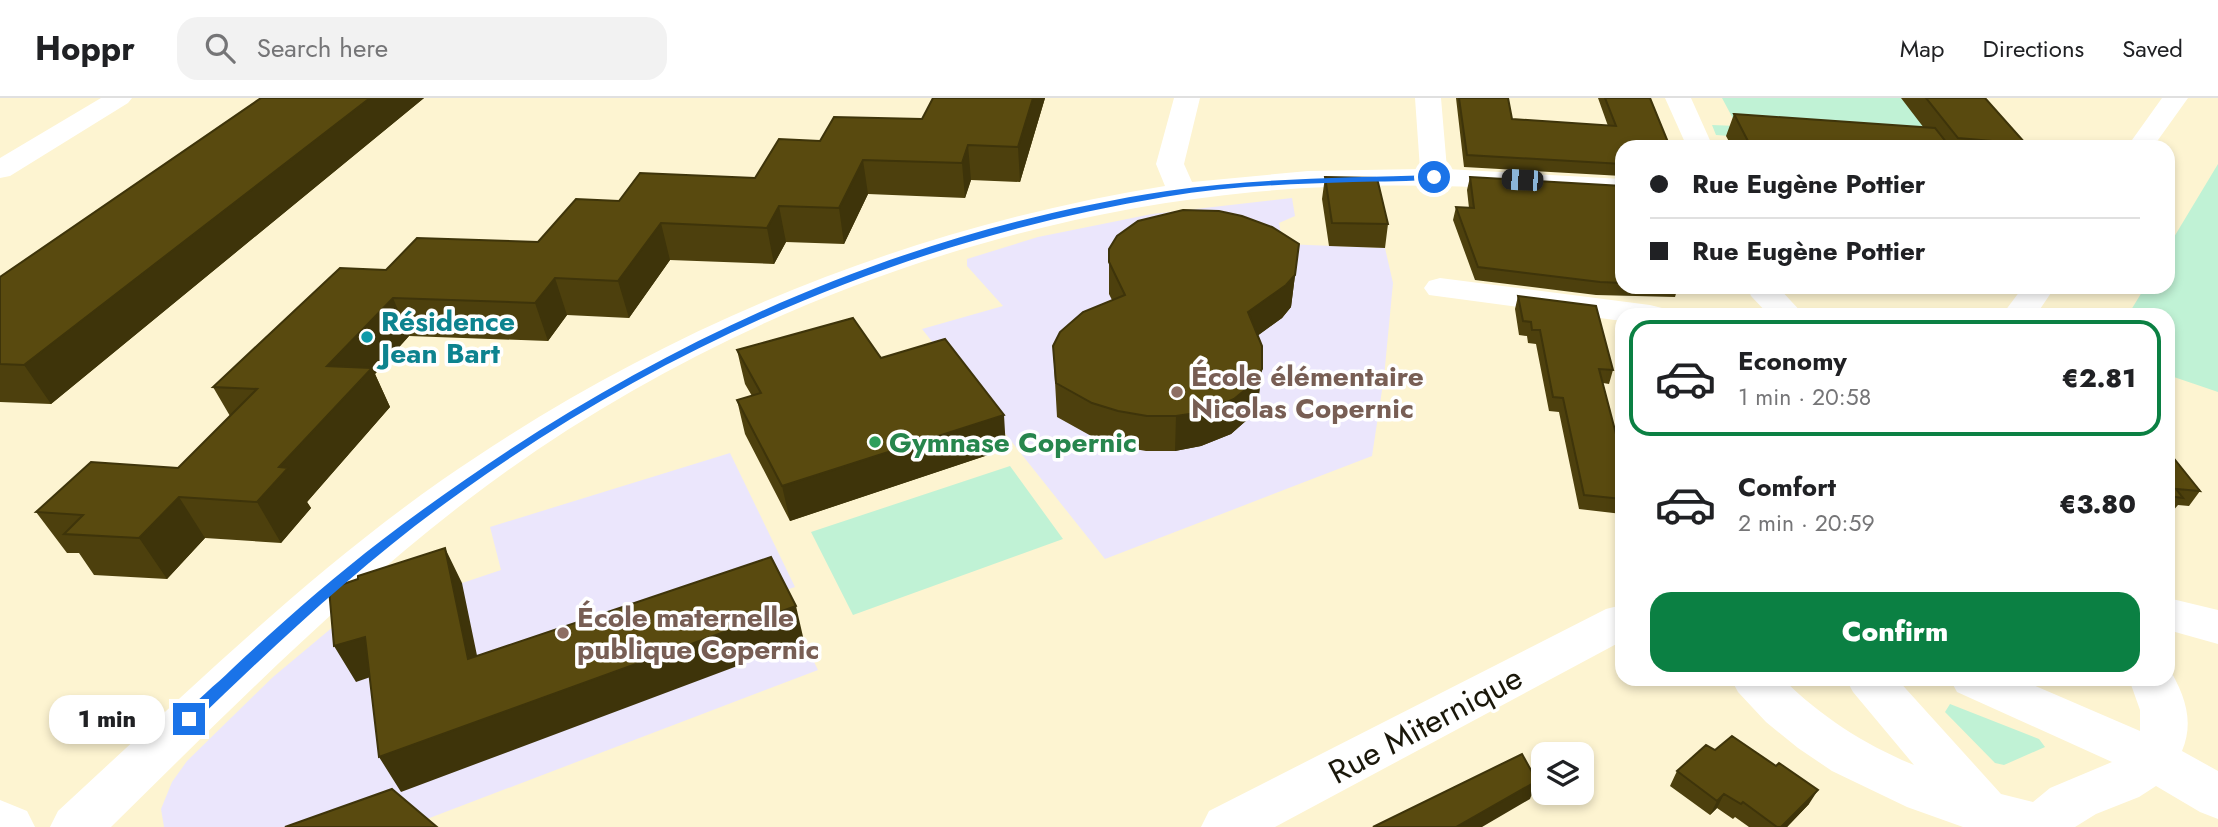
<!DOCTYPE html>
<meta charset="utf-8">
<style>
body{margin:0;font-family:Jost,sans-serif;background:#f2f2f2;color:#202124;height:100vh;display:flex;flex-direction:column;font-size:26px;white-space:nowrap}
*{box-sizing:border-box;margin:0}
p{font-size:23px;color:#757577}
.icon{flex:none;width:38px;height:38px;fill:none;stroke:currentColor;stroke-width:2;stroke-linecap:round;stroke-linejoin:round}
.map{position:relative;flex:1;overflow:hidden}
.panel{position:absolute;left:1615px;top:210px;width:560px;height:378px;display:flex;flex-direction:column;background:#fff;border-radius:21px;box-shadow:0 4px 10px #0003}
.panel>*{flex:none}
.top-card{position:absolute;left:1615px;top:42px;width:560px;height:154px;border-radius:21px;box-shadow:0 4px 10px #0003;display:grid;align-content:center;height:154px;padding:0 35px;background:#fff}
.tools{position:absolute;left:1531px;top:644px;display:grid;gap:14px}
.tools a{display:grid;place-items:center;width:63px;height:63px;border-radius:14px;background:#fff;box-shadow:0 4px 10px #0003;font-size:35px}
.end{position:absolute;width:32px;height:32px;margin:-16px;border:9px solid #1a73e8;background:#fff;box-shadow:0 0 0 4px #fff}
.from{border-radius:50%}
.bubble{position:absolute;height:49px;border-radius:21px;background:#fff;box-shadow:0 4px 10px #0003;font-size:23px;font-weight:800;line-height:49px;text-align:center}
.car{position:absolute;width:21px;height:42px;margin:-21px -10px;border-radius:9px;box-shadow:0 0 5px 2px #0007;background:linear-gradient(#222 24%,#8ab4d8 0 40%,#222 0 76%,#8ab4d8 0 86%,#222 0)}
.top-card b{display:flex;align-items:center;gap:24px;height:66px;font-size:26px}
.top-card b+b{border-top:2px solid #e0e0e0}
.top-card i{width:18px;height:18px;background:#202124}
ul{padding:12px 0 0;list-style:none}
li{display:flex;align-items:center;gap:21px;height:116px;margin:0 14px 10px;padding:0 21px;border:4px solid transparent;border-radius:21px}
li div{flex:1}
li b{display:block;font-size:26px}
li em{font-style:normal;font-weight:800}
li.active{border-color:#0b8043}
li>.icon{width:63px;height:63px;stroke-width:1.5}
.button{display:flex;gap:14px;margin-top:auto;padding:14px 35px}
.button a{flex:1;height:80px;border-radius:21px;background:#0b8043;color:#fff;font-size:28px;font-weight:800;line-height:80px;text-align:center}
header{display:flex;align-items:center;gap:42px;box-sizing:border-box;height:98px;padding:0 35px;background:#fff;border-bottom:2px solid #e0e0e0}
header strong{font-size:33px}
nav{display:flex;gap:38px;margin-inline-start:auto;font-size:24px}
.search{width:490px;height:63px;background:#f2f2f2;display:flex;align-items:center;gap:18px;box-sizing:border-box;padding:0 24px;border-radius:21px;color:#757577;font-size:26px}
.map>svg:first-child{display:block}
.education{fill:#ebe6fc}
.green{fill:#c0f2d5}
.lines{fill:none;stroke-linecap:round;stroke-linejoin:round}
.minor{fill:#fff;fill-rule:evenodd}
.wall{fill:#4d400d}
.shaded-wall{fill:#3e340a}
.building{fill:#594a0f;stroke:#3e340a;stroke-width:2}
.route{fill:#1a73e8}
.culture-dot{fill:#0f9aa8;stroke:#fff;stroke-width:2.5}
.education-dot{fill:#8d6e63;stroke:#fff;stroke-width:2.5}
.leisure-dot{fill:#2e9e5b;stroke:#fff;stroke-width:2.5}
.labels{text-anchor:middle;stroke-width:7;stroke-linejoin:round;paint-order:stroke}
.culture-label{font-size:28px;font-weight:bold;fill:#0d838f;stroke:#fff;text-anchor:start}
.education-label{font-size:28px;font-weight:bold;fill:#785e54;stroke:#fff;text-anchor:start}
.leisure-label{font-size:28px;font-weight:bold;fill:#27864d;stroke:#fff;text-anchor:start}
.near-street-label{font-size:33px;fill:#1a170a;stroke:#fff}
</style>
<header>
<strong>Hoppr</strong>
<div class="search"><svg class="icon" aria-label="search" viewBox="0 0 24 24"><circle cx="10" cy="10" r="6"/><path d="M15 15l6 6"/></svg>Search here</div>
<nav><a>Map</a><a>Directions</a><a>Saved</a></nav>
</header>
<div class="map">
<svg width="2218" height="729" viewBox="0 0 2218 729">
<rect width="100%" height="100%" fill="#fdf4d1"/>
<path class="education" d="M1292,100L1295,118L1279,125L1283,146L1385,150L1393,185L1384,279L1372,358L1105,461L922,231L1003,208L967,168V161L1038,139L1152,116Z
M730,355L795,489L780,494L818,572L406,729H164L161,711L172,684L187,663L273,579L334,528L501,472L490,429Z"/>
<path class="green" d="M1722,0H1901L1949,49H1878L1716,37L1712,27L1737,28Z
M2218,66V294L2168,277V217H2128L2145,189H2168V149Z
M1010,368L1063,441L853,517L811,434Z
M1950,606L2039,641L2045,649L2004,667L1995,665L1945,614Z"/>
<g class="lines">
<path class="minor" d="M101,0H132L128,5L10,78L0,80V60Z
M1174,0H1200L1184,66L1192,84L1308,73L1420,71L1415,0H1441L1447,71L1622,81V98C1499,89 1377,82 1254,94C971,121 690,231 465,404C338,502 225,617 111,729H50L58,713C182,599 304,479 442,382C659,231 904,130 1165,88L1156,66Z
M1665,0H1691L1713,49H1687Z
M2162,0H2188L2153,49H2127Z
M1440,180L1650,207L1662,210L1667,217H1622V223L1429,197L1424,190L1429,183Z
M1747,189H1778L1804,217H1769L1751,198Z
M2023,189H2055L2036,217H2002Z
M2168,500L2218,512V546L2168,532Z
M1622,507V543L1275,729H1201L1209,713L1606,511Z
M2168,568C2184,596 2195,622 2182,653L2218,673V721L2200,714L2156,688L2139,699L2096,716L2075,729H1963L1907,709L1832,673L1798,650L1766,624L1738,594L1731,581H1783C1820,618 1865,647 1914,667L1853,594L1846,581H1897L2001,696L2033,704L2050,690L2112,664L1957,594L1950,581H2019L2140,633V612L2129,581H2168Z
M0,702L27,713L35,729H0Z"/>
</g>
<path class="wall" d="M261,0H424L51,306L0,304V179Z
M933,0H1045L1020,84L971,82L965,100L868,96L844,146L786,144L774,166L670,162L629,220L567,217L548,243L409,238L375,276L390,309L307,404L311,410L281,445L205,440L167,481L94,477L79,455H67L36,414L178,370L230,318L213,289L386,172L538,144L619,103L755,80L820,43L922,21Z
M1456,0H1508L1512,21L1608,28L1598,0H1650L1622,49V78L1464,69Z
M1901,0H1985L2026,46L2024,49H1732L1726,38L1734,16L1924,30Z
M1325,79L1388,126L1385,150L1329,148L1322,101Z
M1470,79L1622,88V189H1678L1675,199L1596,197L1475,182L1453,122L1456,109L1469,110L1467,92Z
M1299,146L1291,209L1282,220L1258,237L1262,271L1258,305L1248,321L1231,336L1201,348L1175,353H1146L1118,348L1093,339L1057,319L1053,248L1112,202L1109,196V151Z
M1518,198L1613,272L1609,286L1603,285L1622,359V416L1579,411L1559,314L1549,313L1536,246L1528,245L1527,238L1519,237L1515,211Z
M737,252L881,260L1006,351L790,423L745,336L737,302L752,298L745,286Z
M2168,353L2200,393L2189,408L2178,407L2172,414H2168Z
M1715,652L1809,706L1787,729H1749L1735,719L1733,721L1717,710L1710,717L1670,688L1677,673Z"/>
<path class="shaded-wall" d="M370,0H424L51,306L24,267Z
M1033,0H1045L1020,84L1018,49Z
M968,47L971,82L965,100L962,65Z
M863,62L868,96L844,146L839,110Z
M779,108L786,144L774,166L767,130Z
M661,125L670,162L629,220L618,183Z
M1299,146L1291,209L1282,220L1245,247L1248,214Z
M555,180L567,217L548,243L535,205Z
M393,200L409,238L375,276L390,309L307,404L311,410L281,445L257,404L279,369L327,268Z
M1262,271L1258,305L1248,321L1231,336L1201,348L1175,353L1176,318Z
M1004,317L1006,351L790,423L782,388Z
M179,399L205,440L167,481L139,440Z
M445,450L462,485L485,596L468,561Z
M796,508L804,543L401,694L379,659Z
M365,539L385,574L356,584L334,548Z
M1537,683L1530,701L1482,729H1456Z
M1818,692L1809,706L1787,729H1781Z
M1724,696L1717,710L1710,717L1717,703Z"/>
<path class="building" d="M261,0H370L24,267L0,266V179Z
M933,0H1033L1018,49L968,47L962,65L863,62L839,110L779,108L767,130L661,125L618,183L555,180L535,205L393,200L327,268L372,270L279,369L288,370L257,404L179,399L139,440L64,436L83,417L36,414L91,364L178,370L257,291L213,289L340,170L386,172L417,140L538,144L576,101L619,103L640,75L755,80L779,41L820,43L834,19L922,21Z
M1459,0H1508L1512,21L1616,28L1605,0H1650L1670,49H1622V66L1467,57Z
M1926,0H1985L2026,46L1958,40Z
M1734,16L1935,30L1950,49H1751Z
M1325,79L1377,80L1388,126L1332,125Z
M1470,79L1622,88V185L1600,184L1478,169L1456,109L1474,110Z
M1183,112L1219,113L1242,118L1272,129L1299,146L1295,177L1286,187L1248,214L1262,248V271L1251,287L1234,301L1203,314L1176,318H1147L1118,313L1092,305L1056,285L1053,248L1060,234L1083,214L1125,197L1109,164V151L1117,138L1138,123Z
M1518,198L1596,208L1613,272L1599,271L1622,359V401L1584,397L1563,300L1553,299L1540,232H1532L1531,224L1523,223Z
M853,220L881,260L945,241L1004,317L782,388L737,302L761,295L737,252Z
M2168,353L2200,393L2176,391L2183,400L2168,398Z
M445,450L468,561L771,459L796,508L379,659L365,539L334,548L329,491L358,481V478Z
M1732,638L1776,668L1779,665L1818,692L1781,729H1777L1743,704L1741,706L1724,696L1717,703L1677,673L1706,647L1715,652Z
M1522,656L1537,683L1456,729H1373Z
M392,691L437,729H285Z"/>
<path class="route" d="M1434,77L1437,81C1410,84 1381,83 1353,84C1290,86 1227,88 1164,99C911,141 674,242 465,391C367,460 280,542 194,625H184L182,621C195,602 216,587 232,571C280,526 330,482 382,442C617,263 873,138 1167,93C1255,80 1345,80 1434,77Z"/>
<circle class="culture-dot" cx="367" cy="239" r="7"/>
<g class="education-dot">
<circle cx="1177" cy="294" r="7"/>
<circle cx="563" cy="535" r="7"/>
</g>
<circle class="leisure-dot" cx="875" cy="344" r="7"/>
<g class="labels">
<g class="culture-label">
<text x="381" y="233">Résidence<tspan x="381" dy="32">Jean Bart</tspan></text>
</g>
<g class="education-label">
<text x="1191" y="288">École élémentaire<tspan x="1191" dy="32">Nicolas Copernic</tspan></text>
<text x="577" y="529">École maternelle<tspan x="577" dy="32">publique Copernic</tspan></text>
</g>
<g class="leisure-label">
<text x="889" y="354">Gymnase Copernic</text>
</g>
<g class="near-street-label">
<text transform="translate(1425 626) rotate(-28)" y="12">Rue Miternique</text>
</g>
</g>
</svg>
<div class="tools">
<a><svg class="icon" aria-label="layers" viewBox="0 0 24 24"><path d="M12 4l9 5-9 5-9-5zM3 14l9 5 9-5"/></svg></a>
</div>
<i class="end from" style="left:1434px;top:79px"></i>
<i class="end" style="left:189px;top:621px"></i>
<div class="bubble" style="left:49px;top:597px;width:116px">1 min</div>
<i class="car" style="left:1522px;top:82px;rotate:273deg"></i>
<div class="top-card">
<b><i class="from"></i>Rue Eugène Pottier</b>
<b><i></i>Rue Eugène Pottier</b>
</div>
<section class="panel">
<ul>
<li class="active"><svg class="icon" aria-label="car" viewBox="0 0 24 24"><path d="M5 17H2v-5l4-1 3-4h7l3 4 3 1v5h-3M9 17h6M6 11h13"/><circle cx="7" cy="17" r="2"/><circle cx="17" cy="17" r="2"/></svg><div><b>Economy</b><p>1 min · 20:58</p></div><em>€2.81</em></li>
<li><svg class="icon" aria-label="car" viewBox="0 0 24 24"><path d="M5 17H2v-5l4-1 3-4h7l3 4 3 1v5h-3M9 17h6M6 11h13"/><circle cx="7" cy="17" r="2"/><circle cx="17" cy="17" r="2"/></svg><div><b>Comfort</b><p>2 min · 20:59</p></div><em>€3.80</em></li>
</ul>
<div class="button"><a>Confirm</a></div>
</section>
</div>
